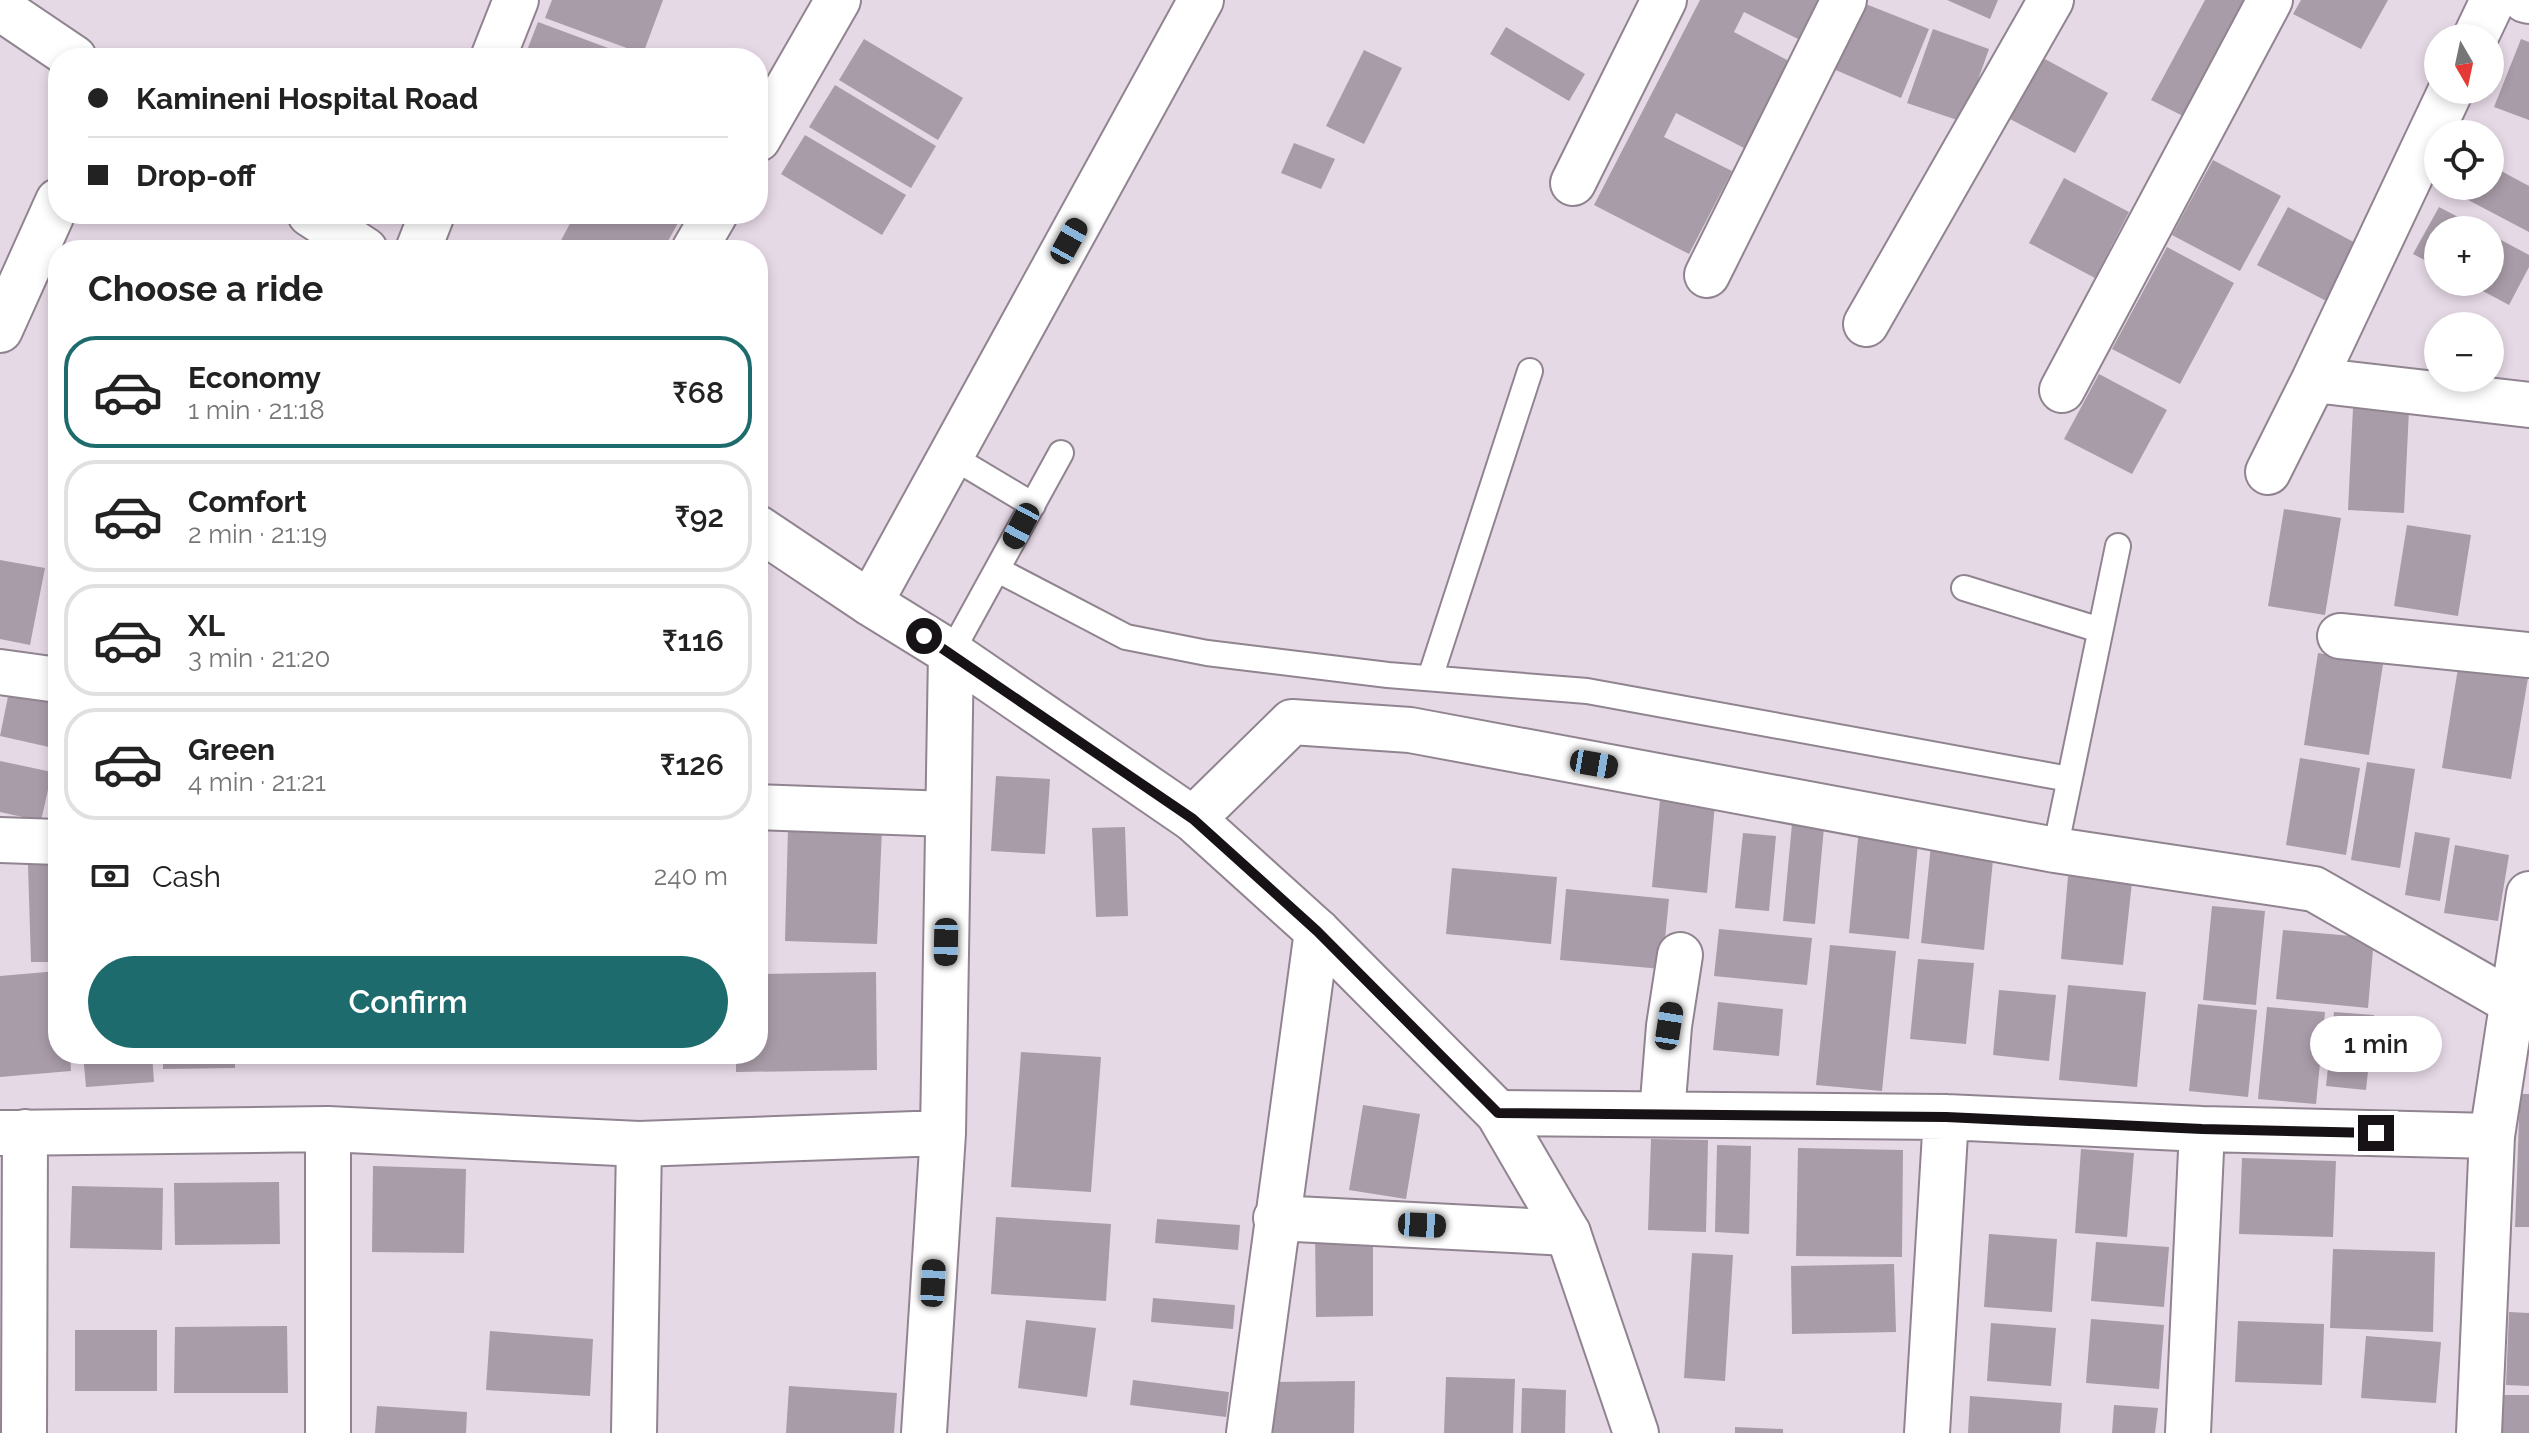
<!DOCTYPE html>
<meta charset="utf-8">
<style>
body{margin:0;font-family:Raleway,sans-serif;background:#f2f2f2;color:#222;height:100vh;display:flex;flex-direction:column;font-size:30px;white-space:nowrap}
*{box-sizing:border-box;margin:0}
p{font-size:26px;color:#767676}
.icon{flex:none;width:44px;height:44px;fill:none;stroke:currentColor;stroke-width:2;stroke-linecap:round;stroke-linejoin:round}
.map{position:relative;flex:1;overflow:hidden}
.drawer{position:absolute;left:48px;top:240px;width:720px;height:824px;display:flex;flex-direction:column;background:#fff;border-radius:32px;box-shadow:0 4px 12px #0003}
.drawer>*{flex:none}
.top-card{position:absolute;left:48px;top:48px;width:720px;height:176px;border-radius:32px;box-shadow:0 4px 12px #0003;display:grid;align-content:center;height:176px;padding:0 40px;background:#fff}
.needle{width:52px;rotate:171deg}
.fabs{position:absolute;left:2424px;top:24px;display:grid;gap:16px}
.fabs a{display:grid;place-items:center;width:80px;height:80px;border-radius:50%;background:#fff;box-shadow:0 4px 12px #0003;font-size:40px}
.end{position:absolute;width:36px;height:36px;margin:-18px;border:10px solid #161216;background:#fff;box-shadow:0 0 0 4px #fff}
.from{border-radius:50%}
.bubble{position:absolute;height:56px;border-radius:28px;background:#fff;box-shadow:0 4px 12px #0003;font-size:26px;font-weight:600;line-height:56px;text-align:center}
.car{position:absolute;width:24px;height:48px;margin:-24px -12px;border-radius:10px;box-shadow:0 0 6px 2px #0007;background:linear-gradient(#222 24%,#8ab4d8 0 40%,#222 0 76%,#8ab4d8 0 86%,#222 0)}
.top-card b{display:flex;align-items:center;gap:28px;height:76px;font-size:30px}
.top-card b+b{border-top:2px solid #e0e0e0}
.top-card i{width:20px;height:20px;background:#222}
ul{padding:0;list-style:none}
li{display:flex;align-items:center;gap:24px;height:112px;margin:0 16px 12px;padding:0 24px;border:4px solid #e0e0e0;border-radius:32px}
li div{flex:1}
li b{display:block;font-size:30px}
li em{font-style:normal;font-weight:600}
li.current{border-color:#1e6b6d}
li>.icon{width:72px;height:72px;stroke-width:1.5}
h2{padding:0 40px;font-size:36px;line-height:96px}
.pay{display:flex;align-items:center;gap:20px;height:88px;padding:0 40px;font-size:30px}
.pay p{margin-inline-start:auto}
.primary-button{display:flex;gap:16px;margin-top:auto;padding:16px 40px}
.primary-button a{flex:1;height:92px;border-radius:48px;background:#1e6b6d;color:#fff;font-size:32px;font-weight:600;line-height:92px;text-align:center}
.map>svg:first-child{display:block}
.building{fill:#a89ca8}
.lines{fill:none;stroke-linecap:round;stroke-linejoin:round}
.service-casing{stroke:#908490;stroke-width:28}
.minor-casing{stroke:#908490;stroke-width:48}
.tertiary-casing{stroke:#908490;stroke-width:48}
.service{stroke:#fff;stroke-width:24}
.minor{stroke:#fff;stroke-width:44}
.tertiary{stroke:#fff;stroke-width:44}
.route{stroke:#161216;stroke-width:10}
</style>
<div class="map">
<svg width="2529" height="1433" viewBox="0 0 2529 1433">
<rect width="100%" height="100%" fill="#e6d9e6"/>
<path class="building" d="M552,0H663L643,54L545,18Z
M1700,0H1821L1800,40L1744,12L1734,32L1789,61L1744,148L1676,113L1664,137L1732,171L1689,254L1594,205Z
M1947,0H1998L1990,19Z
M2205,0H2245L2183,116L2151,100Z
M2301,0H2388L2361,49L2293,14Z
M1858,1L1929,29L1901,98L1831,68Z
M538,22L635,58H524Z
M1506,27L1585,74L1569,101L1490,54Z
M1933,29L1989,49L1963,122L1907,103Z
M864,39L963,98L938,140L839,80Z
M2521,39L2529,42V120L2494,107Z
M1364,50L1402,68L1364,144L1326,126Z
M2043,58L2108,93L2075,153L2010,119Z
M835,85L936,146L911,188L809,127Z
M805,135L906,195L882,235L781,174Z
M1294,143L1335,159L1321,189L1281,173Z
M2213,160L2281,196L2240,271L2172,235Z
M2490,165L2529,186V232L2451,191L2453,186H2490Z
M2064,178L2129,212L2095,278L2029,243Z
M2288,207L2363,247L2332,304L2257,265Z
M2439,207L2483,230H2438V267L2413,254Z
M575,214H683L663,250H556Z
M2490,234L2529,255V267L2509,305L2466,282H2490Z
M2167,247L2234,283L2180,384L2112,349Z
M2099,374L2167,410L2132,474L2064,439Z
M2353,408L2409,410L2404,513L2348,510Z
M2284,509L2341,518L2325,615L2268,606Z
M2407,525L2471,535L2458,616L2394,606Z
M0,560L45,568L30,645L0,639Z
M2318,653L2383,664L2369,755L2304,745Z
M2458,668L2528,678L2511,779L2442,768Z
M11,682L58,692V749L0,736Z
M2300,758L2360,768L2346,855L2286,845Z
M0,761L52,772L41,821L0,812Z
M2367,762L2415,769L2400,868L2351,860Z
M996,776L1050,779L1045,854L991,851Z
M1661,789L1716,793L1707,893L1652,887Z
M1793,813L1825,817L1815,924L1783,921Z
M788,827L882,829L877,944L785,941Z
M1125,827L1128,916L1096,917L1092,828Z
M1859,828L1919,833L1909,939L1849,933Z
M2415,832L2450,838L2440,901L2405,895Z
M1743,833L1776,836L1769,911L1735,908Z
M1931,845L1994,850L1984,950L1921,943Z
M2455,845L2509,855L2498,921L2444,913Z
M58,864V962H31L28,865Z
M1452,868L1557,877L1551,944L1446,934Z
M2068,876L2132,882L2123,965L2061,959Z
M1566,889L1669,899L1662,969L1560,960Z
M2212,906L2265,911L2256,1005L2203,1000Z
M1719,929L1812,938L1807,985L1714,976Z
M2283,930L2374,938L2368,1008L2276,999Z
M1830,945L1896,951L1882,1091L1816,1085Z
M1918,959L1974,963L1966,1044L1910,1039Z
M58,971V1054H70L71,1071L0,1077V976Z
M876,972L877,1070L736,1072V1054H758V974Z
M2068,985L2146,992L2137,1087L2059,1080Z
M1999,990L2056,995L2049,1061L1993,1055Z
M1718,1002L1783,1009L1779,1056L1713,1050Z
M2198,1004L2257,1010L2248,1097L2189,1091Z
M2267,1007L2325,1012L2316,1104L2258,1099Z
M2334,1012L2374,1015L2366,1090L2326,1086Z
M1021,1052L1101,1057L1091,1192L1011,1187Z
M83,1054H152L154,1082L86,1087Z
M163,1054H235V1068L163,1069Z
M2520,1094H2529V1227H2515Z
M1363,1105L1420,1114L1406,1199L1349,1190Z
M1651,1139L1708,1140L1706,1232L1648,1230Z
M1717,1145L1751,1146L1749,1234L1715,1232Z
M1798,1148L1903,1150L1902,1257L1796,1256Z
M2081,1149L2134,1153L2127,1237L2075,1233Z
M2242,1158L2336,1161L2333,1237L2239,1234Z
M373,1166L466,1169L464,1253L372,1252Z
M279,1182L280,1244L175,1245L174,1183Z
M72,1186L163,1188L162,1250L70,1248Z
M996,1217L1111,1224L1106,1301L991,1294Z
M1157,1219L1240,1225L1238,1250L1155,1243Z
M1315,1230H1373V1316L1316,1317Z
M1989,1234L2057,1239L2052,1312L1984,1307Z
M2096,1242L2169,1247L2164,1307L2091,1301Z
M2333,1249L2435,1252L2433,1332L2330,1328Z
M1692,1253L1733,1255L1725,1381L1684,1378Z
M1894,1264L1896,1332L1792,1334L1791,1266Z
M1153,1298L1235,1305L1233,1329L1151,1322Z
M2509,1312L2529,1313V1386L2506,1385Z
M2091,1319L2164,1325L2159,1389L2086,1383Z
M1026,1320L1096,1328L1087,1397L1018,1388Z
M2238,1321L2324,1324L2322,1385L2235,1382Z
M1991,1323L2056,1328L2051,1386L1987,1381Z
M287,1326L288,1393H174L175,1327Z
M75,1330H157V1391H75Z
M490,1331L593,1339L590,1396L486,1390Z
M2366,1336L2441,1342L2436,1403L2361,1398Z
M1446,1377L1515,1379L1513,1433H1444Z
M1133,1380L1229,1392L1226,1417L1130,1405Z
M1355,1381L1354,1433H1272V1382Z
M789,1386L897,1393L894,1433H786Z
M1522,1388L1566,1390L1565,1433H1521Z
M2502,1395H2529V1433H2501Z
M1970,1396L2062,1403L2060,1433H1968Z
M2114,1405L2158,1408L2155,1433H2112Z
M377,1406L467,1412L466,1433H375Z
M1735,1427L1783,1429V1433H1735Z"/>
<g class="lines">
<defs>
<path id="service" d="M951,456L1033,505
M998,570L1126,637L1207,653L1388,675L1587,691L2069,779
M1964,588L2100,630
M951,653L1061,453
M1430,678L1530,371
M2055,850L2118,546"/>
<path id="minor" d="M2525,0L2529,1
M2475,38L2493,0
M493,58L516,0
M758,139L838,0
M1573,183L1664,0
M418,250L432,214
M694,250L715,214
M1707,275L1844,0
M1866,324L2051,0
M0,330L58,201
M2314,380L2529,405
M2062,390L2270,0
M2268,472L2314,380L2451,90
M870,603L1201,0
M2340,636L2529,655
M0,672L58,680
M758,807L948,814
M1193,819L1292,722L1410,730L2055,850L2314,889L2529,1012
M0,840L58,842
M1498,1113L1946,1117L2202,1129L2492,1136
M1662,1114L1669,1026L1680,955
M0,1133L328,1129L639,1144L943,1133
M1276,1218L1568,1233
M24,1433L25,1132
M328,1433V1129
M634,1433L639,1144
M924,1433L943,1133L951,653
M1249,1433L1317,931
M1927,1433L1946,1117
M2188,1433L2202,1129
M2479,1433L2492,1136L2529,894"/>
<path id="tertiary" d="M0,8L74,58
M310,214L365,250
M758,528L870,603L951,653L1193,819L1317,931L1498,1113L1568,1233L1636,1433"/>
</defs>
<use href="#service" class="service-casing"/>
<use href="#minor" class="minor-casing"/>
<use href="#tertiary" class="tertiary-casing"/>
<use href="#service" class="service"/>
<use href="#minor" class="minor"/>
<use href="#tertiary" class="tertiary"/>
</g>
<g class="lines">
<path class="route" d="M924,636L1193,819L1317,931L1498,1113L1946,1117L2202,1129L2376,1133"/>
</g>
</svg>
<div class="fabs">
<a><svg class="needle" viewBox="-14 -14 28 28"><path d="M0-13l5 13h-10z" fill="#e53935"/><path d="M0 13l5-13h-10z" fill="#767676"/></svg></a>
<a><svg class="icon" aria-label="locate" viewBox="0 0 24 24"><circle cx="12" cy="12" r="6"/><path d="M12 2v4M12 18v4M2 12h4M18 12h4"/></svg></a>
<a>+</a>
<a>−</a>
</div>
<i class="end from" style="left:924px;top:636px"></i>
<i class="end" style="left:2376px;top:1133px"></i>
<div class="bubble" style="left:2310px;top:1016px;width:132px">1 min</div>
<i class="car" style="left:1069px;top:241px;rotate:29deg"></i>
<i class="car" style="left:1021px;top:526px;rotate:208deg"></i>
<i class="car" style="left:1594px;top:764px;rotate:100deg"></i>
<i class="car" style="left:946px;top:942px;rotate:181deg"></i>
<i class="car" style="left:1669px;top:1026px;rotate:9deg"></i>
<i class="car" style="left:1422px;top:1225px;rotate:93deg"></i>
<i class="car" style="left:933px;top:1283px;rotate:3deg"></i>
<div class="top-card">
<b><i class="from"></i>Kamineni Hospital Road</b>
<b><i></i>Drop-off</b>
</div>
<section class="drawer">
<h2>Choose a ride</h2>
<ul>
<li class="current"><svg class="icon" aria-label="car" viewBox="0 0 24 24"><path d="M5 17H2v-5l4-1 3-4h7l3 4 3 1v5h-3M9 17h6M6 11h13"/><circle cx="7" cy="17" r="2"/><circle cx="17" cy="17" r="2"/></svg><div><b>Economy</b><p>1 min · 21:18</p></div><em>₹68</em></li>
<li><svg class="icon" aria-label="car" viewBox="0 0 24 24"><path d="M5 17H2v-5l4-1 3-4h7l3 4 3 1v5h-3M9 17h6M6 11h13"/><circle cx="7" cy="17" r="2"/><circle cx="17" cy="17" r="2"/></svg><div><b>Comfort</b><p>2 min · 21:19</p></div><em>₹92</em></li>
<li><svg class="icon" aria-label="car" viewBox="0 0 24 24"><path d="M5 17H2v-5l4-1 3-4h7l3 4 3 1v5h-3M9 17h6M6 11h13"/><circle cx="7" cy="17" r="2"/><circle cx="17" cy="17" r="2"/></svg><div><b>XL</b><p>3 min · 21:20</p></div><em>₹116</em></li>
<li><svg class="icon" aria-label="car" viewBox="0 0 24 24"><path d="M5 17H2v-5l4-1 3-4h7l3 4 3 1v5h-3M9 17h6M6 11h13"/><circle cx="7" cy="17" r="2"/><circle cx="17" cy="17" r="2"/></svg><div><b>Green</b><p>4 min · 21:21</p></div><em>₹126</em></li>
</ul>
<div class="pay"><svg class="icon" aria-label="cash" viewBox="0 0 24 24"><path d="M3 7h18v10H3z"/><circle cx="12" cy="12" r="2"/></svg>Cash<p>240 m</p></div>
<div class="primary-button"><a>Confirm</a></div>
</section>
</div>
